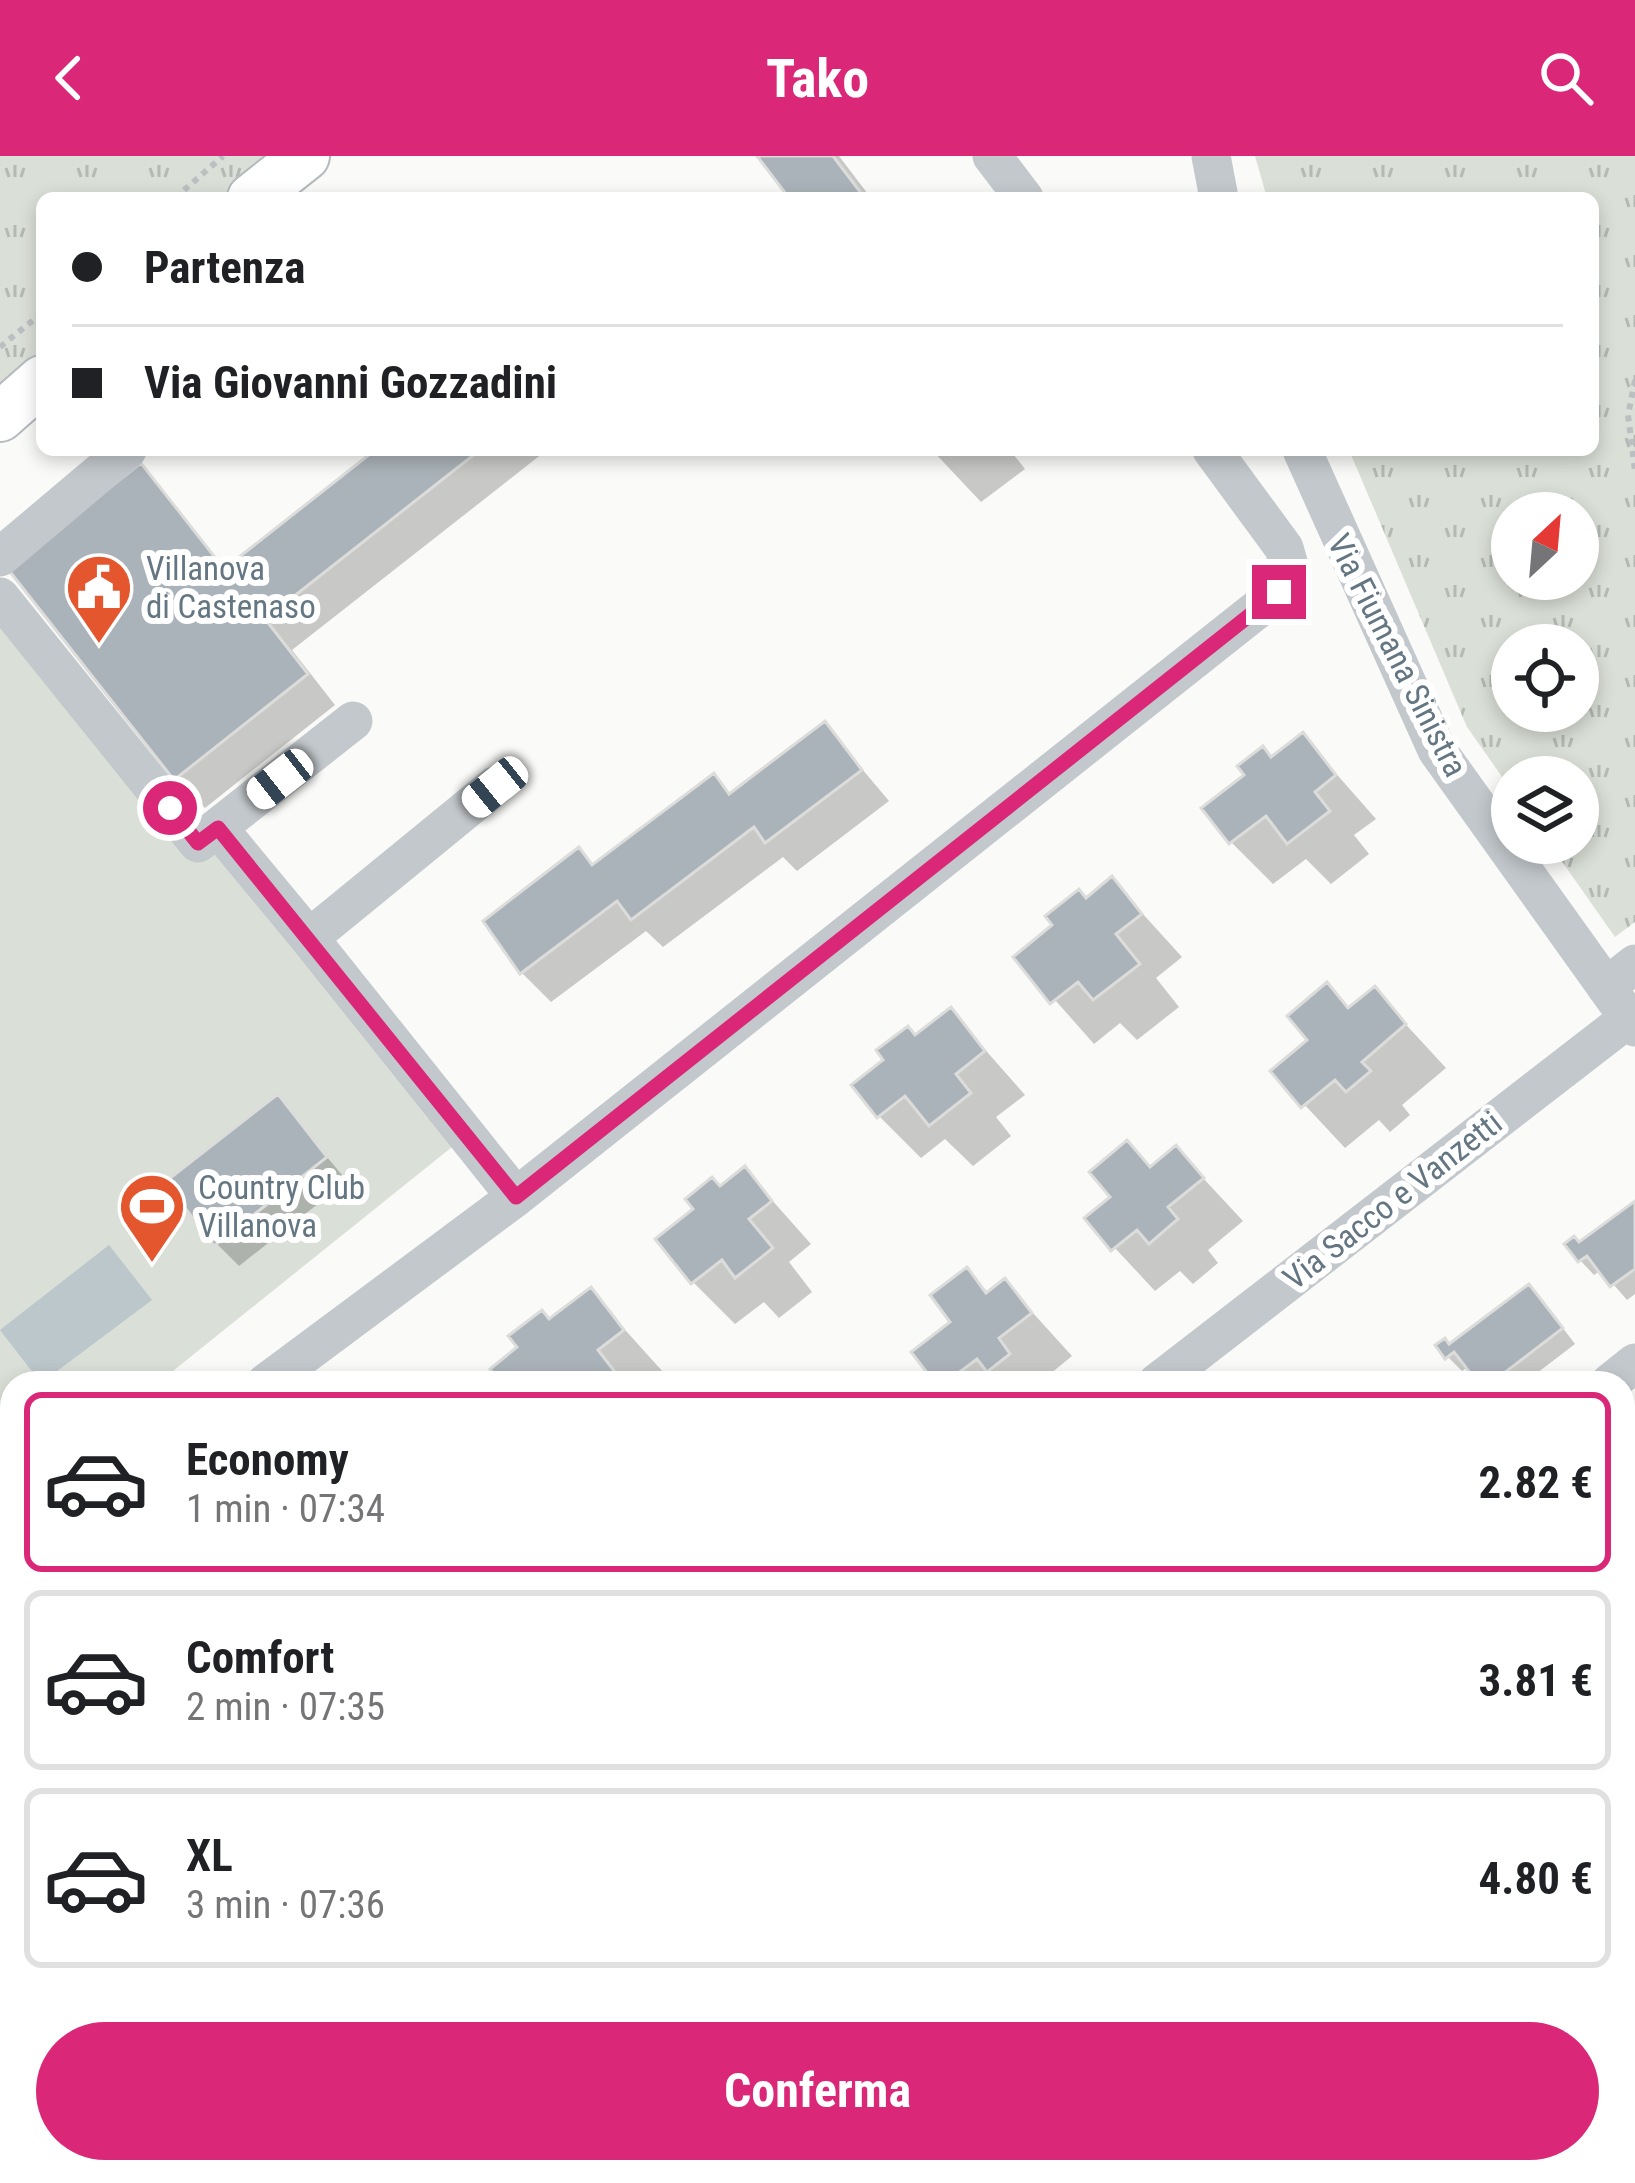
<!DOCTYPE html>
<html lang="it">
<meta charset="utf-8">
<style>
body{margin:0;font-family:"Roboto Condensed",sans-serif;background:#f6f6f6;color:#202124;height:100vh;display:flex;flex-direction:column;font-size:45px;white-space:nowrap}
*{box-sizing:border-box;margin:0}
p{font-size:39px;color:#757577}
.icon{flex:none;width:66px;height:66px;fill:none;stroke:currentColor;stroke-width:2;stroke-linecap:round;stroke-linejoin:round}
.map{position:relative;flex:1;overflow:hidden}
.sheet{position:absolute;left:0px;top:1215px;width:1635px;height:813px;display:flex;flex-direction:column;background:#fff;border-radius:36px 36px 0 0;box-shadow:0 6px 18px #0003}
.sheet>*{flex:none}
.hud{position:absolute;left:36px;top:36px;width:1563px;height:264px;border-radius:18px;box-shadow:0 6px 18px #0003;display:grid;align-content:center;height:264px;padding:0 36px;background:#fff}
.needle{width:78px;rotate:26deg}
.controls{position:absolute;left:1491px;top:336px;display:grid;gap:24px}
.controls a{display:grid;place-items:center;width:108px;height:108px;border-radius:50%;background:#fff;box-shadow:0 6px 18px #0003;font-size:60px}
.end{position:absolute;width:54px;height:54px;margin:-27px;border:15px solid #db2777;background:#fff;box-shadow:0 0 0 6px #fff}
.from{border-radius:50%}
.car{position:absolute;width:36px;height:72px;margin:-36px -18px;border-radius:15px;box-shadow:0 0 9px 3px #0007;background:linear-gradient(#fff 24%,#345 0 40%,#fff 0 76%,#345 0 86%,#fff 0)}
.hud b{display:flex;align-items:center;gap:42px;height:114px;font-size:45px}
.hud b+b{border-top:3px solid #e0e0e0}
.hud i{width:30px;height:30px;background:#202124}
ul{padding:21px 0 0;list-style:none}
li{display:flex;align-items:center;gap:36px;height:180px;margin:0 24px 18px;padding:0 12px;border:6px solid #e0e0e0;border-radius:18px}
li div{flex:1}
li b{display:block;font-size:45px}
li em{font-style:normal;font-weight:700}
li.current{border-color:#db2777}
li>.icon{width:108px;height:108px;stroke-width:1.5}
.action{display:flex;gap:24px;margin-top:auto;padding:24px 36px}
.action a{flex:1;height:138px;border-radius:72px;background:#db2777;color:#fff;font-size:48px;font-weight:700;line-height:138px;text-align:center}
header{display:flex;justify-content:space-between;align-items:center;height:156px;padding:0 36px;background:#db2777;color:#fff;font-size:54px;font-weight:700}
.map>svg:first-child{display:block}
.grass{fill:url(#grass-tufts);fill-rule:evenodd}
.pitch{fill:#dadfd7}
.water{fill:#bbc7cb}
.shadow{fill:#0003}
.building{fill:#aab3b9;stroke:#dcdcda;stroke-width:3}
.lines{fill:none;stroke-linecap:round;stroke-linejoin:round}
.major-casing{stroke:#b5babe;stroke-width:52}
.path{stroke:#bbbfc2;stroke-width:6;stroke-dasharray:6 6;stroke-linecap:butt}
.minor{stroke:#c3c8cc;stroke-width:39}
.major{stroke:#fff;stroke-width:48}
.route{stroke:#db2777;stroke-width:15}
.labels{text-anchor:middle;stroke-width:12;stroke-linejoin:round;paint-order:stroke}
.poi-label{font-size:33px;fill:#657683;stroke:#fff;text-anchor:start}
.street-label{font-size:33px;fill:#657683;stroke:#fff}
</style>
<header><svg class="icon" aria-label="back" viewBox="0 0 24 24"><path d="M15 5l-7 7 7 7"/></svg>Tako<svg class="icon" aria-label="search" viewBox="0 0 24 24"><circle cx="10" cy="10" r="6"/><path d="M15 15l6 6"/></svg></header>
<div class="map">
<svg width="1635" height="2027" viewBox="0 0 1635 2027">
<defs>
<pattern id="grass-tufts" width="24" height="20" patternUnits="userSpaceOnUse" patternTransform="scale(3)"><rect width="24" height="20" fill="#dadfd7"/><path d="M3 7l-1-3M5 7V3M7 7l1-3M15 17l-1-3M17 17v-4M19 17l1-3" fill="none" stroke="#b4b9b4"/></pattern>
</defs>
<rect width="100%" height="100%" fill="#fafaf8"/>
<path class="grass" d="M0,0H299L248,42H42V208L0,242Z
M1255,0H1635V766L1615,781L1549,687H1578V621H1512V635L1467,571L1349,294H1593V42H1267ZM1512,357H1578V423H1512ZM1578,489V555H1512V489Z"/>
<path class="pitch" d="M0,425L452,991L158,1227H12V1739L0,1748Z"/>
<path class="water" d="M109,1089L152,1144L41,1227L0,1174Z"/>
<path class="shadow" d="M761,0H839L871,42H792Z
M380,294H547L292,494L335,549L205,652L176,622L141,311L227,414Z
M932,294H1010L1025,313L981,346Z
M825,569L889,645L797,715L783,701L663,791L646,775L551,846L522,817L487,765L579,695L594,711L713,621L732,640Z
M1303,580L1376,663L1354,679L1369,698L1331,728L1306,703L1273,728L1231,686L1272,604Z
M1112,724L1182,801L1156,822L1179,851L1137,884L1120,867L1094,888L1017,801Z
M1327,830L1351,854L1374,834L1446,912L1402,949L1410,959L1390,976L1379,964L1345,992L1274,916L1311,885Z
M951,855L1025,939L996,961L1011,980L973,1010L945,983L921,1002L879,960L887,904Z
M278,942L347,1025L239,1110L217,1088Z
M1176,993L1243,1065L1208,1094L1218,1107L1193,1128L1180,1115L1155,1135L1088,1063Z
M745,1014L811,1088L789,1106L812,1136L779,1162L764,1146L735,1168L693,1126Z
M1635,1048V1138L1627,1144L1601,1114L1594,1119L1580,1104L1579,1089Z
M966,1115L990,1138L1005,1126L1072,1200L1039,1227H938Z
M590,1135L664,1217L652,1227H505L494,1213Z
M1543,1146L1575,1188L1524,1227H1482L1469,1210L1462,1215L1448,1201L1450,1192Z
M1332,2016H1396L1403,2027H1339Z
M1490,2016H1520L1514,2027Z"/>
<path class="building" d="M757,0H833L861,37L855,42H789Z
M375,294H480L265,463L308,518L174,624L7,412L141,307L224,413Z
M825,565L862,614L765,687L754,671L631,764L617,745L520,818L483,765L579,691L592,709L714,617L729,638Z
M1303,576L1336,619L1315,636L1330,655L1287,688L1266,660L1229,688L1201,652L1244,619L1237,610L1263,590L1271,601Z
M1112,720L1142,758L1116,778L1140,808L1093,844L1078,826L1050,848L1013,801L1052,769L1045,760L1079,733L1086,742Z
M1327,826L1348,852L1375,830L1406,868L1362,906L1371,915L1346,936L1335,924L1301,952L1270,915L1307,884L1287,860Z
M951,851L985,895L956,918L971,937L929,970L905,940L877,962L851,929L883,904L876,894L908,870L915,879Z
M278,938L327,1001L214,1090L165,1026Z
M1127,984L1150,1011L1176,989L1204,1022L1168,1051L1178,1063L1149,1088L1137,1074L1111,1095L1084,1062L1110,1041L1089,1016Z
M745,1010L772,1045L749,1063L773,1092L735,1122L722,1104L691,1128L655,1083L693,1053L685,1043L712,1021L720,1030Z
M1635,1045V1113L1610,1131L1587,1100L1578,1106L1564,1088L1574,1080L1579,1086Z
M967,1111L986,1137L1005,1122L1032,1157L999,1182L1010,1198L987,1216L977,1203L945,1227H935L911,1196L950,1166L930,1139Z
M1529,1128L1563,1172L1491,1227H1478L1454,1196L1445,1203L1435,1189L1445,1182L1449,1188Z
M591,1131L624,1174L598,1194L615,1216L601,1227L545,1223L501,1227L490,1213L517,1191L508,1180L542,1154L549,1163Z
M1329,2016H1390L1396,2027H1335Z"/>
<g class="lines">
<defs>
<path id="major" d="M252,42L305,0
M0,261L42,224"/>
</defs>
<use href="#major" class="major-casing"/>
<path class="path" d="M175,42L223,0
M0,191L42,157
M1635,224L1628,259L1635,315
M906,2016L914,2027
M572,2027L586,2016"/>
<path class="minor" d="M992,0L1024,42
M1211,0L1219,42
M1302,294L1437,594L1635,871
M0,401L127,294
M0,441L198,687L353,565
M495,630L309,782L516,1041
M218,672L309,782
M1606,831L1635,808
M266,1227L516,1041L1279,436L1290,413L1284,392L1212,294
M1157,1227L1629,862
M1610,1227L1635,1207
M1623,1888L1634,1948L1623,1961
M1553,2027L1572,2016"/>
<use href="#major" class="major"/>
</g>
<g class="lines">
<path class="route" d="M170,652L198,687L218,672L516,1041L1279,436"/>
</g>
<defs>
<symbol id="civic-pin" viewBox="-11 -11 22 30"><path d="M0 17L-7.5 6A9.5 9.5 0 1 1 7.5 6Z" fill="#e4572e" stroke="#fff"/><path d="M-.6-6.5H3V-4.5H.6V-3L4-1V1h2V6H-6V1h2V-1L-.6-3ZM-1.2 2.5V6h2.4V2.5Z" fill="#fff"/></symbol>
<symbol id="stadium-pin" viewBox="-11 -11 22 30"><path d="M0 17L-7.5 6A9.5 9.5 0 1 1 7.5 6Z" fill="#e4572e" stroke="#fff"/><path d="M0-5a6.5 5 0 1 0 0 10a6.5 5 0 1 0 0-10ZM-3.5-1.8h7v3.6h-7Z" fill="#fff"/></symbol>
</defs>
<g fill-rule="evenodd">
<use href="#civic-pin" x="61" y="393" width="76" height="104"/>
<use href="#stadium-pin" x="114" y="1012" width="76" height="104"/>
</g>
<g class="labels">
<g class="poi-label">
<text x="146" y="424">Villanova<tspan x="146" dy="38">di Castenaso</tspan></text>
<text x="198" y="1043">Country Club<tspan x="198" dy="38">Villanova</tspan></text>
</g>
<g class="street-label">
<text transform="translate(1398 499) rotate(63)" y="12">Via Fiumana Sinistra</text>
<text transform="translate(1392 1044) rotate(-38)" y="12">Via Sacco e Vanzetti</text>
</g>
</g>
</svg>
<div class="controls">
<a><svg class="needle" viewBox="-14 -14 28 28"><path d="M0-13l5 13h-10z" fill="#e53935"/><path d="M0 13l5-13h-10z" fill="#757577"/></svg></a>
<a><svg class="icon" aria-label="locate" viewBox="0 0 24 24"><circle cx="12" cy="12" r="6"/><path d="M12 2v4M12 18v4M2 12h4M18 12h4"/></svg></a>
<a><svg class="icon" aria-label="layers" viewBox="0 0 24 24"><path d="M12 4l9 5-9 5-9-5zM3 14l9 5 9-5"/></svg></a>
</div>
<i class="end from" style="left:170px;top:652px"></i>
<i class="end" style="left:1279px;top:436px"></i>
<i class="car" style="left:280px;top:623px;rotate:232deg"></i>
<i class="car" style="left:495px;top:631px;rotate:231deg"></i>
<div class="hud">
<b><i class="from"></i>Partenza</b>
<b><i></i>Via Giovanni Gozzadini</b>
</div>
<section class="sheet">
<ul>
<li class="current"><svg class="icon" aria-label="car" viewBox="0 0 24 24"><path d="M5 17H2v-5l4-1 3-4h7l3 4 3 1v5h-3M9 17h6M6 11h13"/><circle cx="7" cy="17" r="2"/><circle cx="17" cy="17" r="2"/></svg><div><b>Economy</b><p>1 min · 07:34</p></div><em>2.82 €</em></li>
<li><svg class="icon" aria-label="car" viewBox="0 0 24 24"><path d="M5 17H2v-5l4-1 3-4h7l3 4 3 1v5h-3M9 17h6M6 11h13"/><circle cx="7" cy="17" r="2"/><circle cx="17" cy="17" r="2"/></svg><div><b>Comfort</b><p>2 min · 07:35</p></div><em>3.81 €</em></li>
<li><svg class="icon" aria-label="car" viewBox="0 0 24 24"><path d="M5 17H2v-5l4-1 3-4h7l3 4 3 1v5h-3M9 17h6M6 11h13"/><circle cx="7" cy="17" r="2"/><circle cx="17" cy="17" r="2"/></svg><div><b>XL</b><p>3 min · 07:36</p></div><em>4.80 €</em></li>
</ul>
<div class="action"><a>Conferma</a></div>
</section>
</div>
